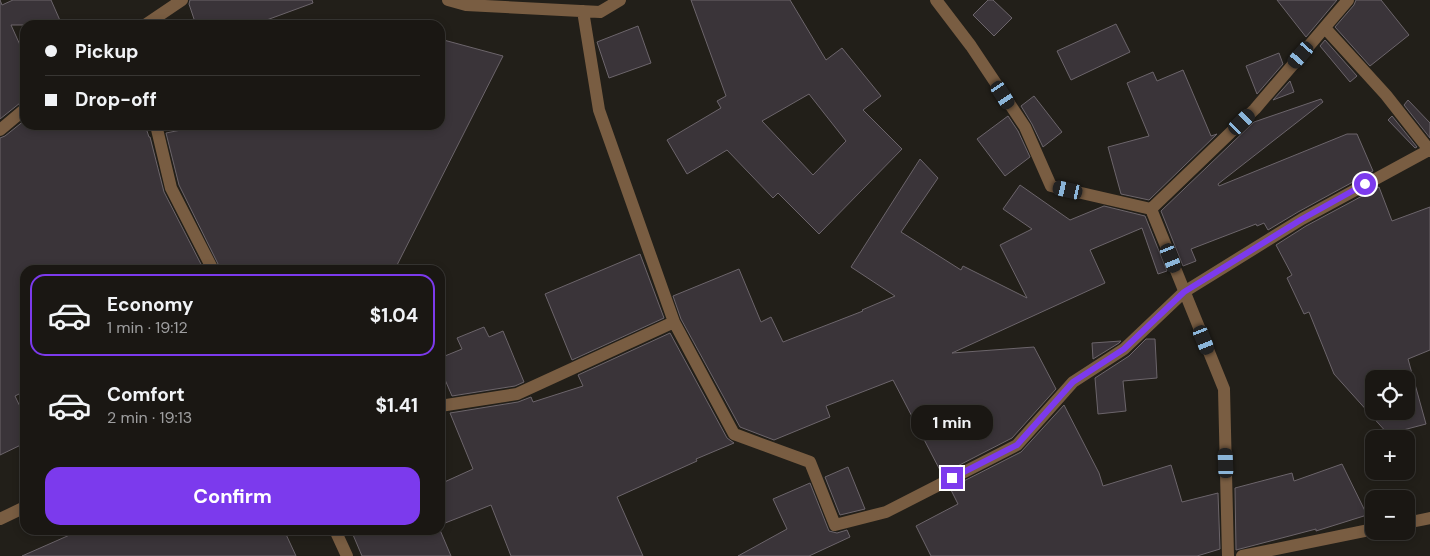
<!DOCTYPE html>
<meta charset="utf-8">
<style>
body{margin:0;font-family:"DM Sans",sans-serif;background:#23201c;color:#f1f3f6;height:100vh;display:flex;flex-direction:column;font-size:19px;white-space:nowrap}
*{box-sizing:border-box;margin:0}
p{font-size:16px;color:#9f9fa0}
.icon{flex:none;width:28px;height:28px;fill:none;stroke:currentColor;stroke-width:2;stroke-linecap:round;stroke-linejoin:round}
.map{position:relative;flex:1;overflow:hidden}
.side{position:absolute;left:20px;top:265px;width:425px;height:270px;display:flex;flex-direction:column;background:#1a1713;border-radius:15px;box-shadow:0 2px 8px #0003,0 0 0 1px #383633}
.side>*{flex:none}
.hud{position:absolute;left:20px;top:20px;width:425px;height:110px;border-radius:15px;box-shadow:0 2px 8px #0003,0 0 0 1px #383633;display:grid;align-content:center;height:110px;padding:0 25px;background:#1a1713}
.tools{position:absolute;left:1365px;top:370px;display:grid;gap:10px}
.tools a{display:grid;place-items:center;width:50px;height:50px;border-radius:10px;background:#1a1713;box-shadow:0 2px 8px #0003,0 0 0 1px #383633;font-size:25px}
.end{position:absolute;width:22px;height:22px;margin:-11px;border:6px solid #7c3aed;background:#fff;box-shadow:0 0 0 2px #fff}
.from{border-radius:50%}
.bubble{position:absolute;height:35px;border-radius:15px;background:#1a1713;box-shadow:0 2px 8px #0003,0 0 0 1px #383633;font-size:16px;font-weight:700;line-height:35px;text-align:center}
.car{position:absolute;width:15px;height:30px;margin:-15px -8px;border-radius:6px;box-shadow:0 0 4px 1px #0007;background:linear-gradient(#222 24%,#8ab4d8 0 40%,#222 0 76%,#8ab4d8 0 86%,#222 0)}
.hud b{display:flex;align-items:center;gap:18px;height:48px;font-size:19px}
.hud b+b{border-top:1px solid #383633}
.hud i{width:12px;height:12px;background:#f1f3f6}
ul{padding:9px 0 0;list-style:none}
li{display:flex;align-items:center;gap:15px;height:82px;margin:0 10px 8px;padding:0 15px;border:2px solid transparent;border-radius:15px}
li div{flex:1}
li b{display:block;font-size:19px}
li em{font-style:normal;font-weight:700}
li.active{border-color:#7c3aed}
li>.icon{width:45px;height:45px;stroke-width:1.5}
.primary-button{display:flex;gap:10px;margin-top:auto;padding:10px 25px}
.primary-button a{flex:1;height:58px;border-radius:15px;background:#7c3aed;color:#fff;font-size:20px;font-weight:700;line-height:58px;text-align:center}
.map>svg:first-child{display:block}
.building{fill:#3a3439;stroke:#6c656b;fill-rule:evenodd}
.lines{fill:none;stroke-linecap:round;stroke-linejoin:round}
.street{stroke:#795d42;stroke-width:12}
.route{stroke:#7c3aed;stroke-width:6}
</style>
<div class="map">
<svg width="1430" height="556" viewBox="0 0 1430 556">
<rect width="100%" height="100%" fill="#221f19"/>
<path class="building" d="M0,0L2,5L13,0H51L62,25H11L25,56V101L20,103L0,119Z
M190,0H312L313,3L253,25H196L189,4Z
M691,0H790L826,60L842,48L881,96L863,110L902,149L819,234L778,193L773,198L727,150L687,174L667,140L721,108L717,101L726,96ZM809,94L846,141L813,175L762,121Z
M988,0H993L1012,18L994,36L973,15Z
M1277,0H1337L1306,37Z
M1356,0H1381L1409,35L1370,66L1335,27L1354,5Z
M1116,24L1130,52L1071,80L1057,51Z
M638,26L651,63L609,78L597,42Z
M440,39L503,56L395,269L381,270H221L179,185L166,133L206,125H440Z
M1325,40L1357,76L1350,82L1320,46Z
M1279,53L1283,64L1257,94L1246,66Z
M1183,70L1211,136L1217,134L1149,200L1121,194L1108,147L1149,136L1127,83L1153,72L1157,81Z
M1290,81L1294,92L1273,100Z
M1034,96L1062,132L1043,147L1032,124L1021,106Z
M1321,99L1323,102L1218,184L1219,186L1347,134H1357L1373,171L1298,212L1268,230L1264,223L1257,226L1256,224L1191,249L1196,261L1183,266L1161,211L1254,122Z
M1408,100L1430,123V138L1404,105Z
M1008,116L1018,131L1030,157L1005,176L977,139Z
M1392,116L1417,147L1415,148L1388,120Z
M25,120V125H145L149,137H150L164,192L204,270H25V391L15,396L25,417V443L0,455V138L5,136Z
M920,159L938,178L901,232L961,270L963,266L1027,298L1000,245L1032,229L1003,209L1020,185L1070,220L1104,206L1145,216L1167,271L1158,274L1142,228L1090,250L1105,283L952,353L1034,347L1056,389L1012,438L942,474L893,380L826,406L830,417L774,440L740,427L681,319L673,296L739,269L761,322L771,317L783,342L863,311L862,310L895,296L851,267Z
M1379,187L1392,221L1430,207V350L1408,359L1426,424L1388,434L1334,374L1309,312L1304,314L1287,278L1292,275L1276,245L1306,226ZM1374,379H1406V411H1374Z
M640,254L664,318L572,360L545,294Z
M484,327L489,337L503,331L524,382L515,386L452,396L440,368V358L462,349L457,338Z
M670,333L727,438L734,443L696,459L697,461L617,497L643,556H511L491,505L440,525V484L473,469L450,413L518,402L531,397L533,402L583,386L578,375Z
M1146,339H1155L1157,378L1123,381L1126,411L1098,414L1095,378L1129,356Z
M1121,341L1119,343L1093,359L1092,343Z
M1064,405L1099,473L1103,486L1171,465L1182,502L1218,493L1220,549L1197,556H931L916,526L958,504L950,488L1021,452Z
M1342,464L1367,515L1316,531V529L1236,550L1235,488L1292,473L1294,481Z
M848,467L865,509L840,515L825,477Z
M810,483L829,531L837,533L847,530L850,537L809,556H738L787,529L773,499Z
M81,530H284L296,556H22Z
M351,530H440L451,556H362Z"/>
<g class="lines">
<path class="street" d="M448,0L466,5L600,12L620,0
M936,0L971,46L1025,127L1051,186L1151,209L1224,389L1228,556
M583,11L599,110L674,322L734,434L810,462L835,525L886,512L1017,445L1073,382L1124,349L1184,292L1302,219L1429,150
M145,25L182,0
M1325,28L1386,95L1430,151
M156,125L171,188L213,270
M0,130L25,109
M1151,209L1255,109L1348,0
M440,406L517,394L674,322
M0,519L25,507
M1406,523L1430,518
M335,530L347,556
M1242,556L1374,529"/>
</g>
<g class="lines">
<path class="route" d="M952,478L1017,445L1073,382L1124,349L1184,292L1302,219L1365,184"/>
</g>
</svg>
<div class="tools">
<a><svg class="icon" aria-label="locate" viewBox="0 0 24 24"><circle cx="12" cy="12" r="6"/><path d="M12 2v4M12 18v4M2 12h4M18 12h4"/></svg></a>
<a>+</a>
<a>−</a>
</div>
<i class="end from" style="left:1365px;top:184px"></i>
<i class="end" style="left:952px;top:478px"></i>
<div class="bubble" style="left:911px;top:405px;width:82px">1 min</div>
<i class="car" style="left:1301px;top:55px;rotate:221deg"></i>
<i class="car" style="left:1003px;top:95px;rotate:147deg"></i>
<i class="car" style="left:1242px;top:122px;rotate:46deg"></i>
<i class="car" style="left:1068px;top:190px;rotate:283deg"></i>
<i class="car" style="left:1171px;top:258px;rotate:158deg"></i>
<i class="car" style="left:1204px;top:340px;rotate:158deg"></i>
<i class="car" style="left:1226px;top:463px;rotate:358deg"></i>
<div class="hud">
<b><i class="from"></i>Pickup</b>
<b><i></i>Drop-off</b>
</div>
<section class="side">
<ul>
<li class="active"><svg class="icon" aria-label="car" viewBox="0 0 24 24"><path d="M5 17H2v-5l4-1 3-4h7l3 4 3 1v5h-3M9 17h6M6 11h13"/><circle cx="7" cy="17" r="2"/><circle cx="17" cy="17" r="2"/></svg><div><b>Economy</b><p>1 min · 19:12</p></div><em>$1.04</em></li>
<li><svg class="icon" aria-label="car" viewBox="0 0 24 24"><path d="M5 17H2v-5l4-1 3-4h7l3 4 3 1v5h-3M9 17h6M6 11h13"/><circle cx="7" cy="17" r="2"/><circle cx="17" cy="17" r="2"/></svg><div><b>Comfort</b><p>2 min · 19:13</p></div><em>$1.41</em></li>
</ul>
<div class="primary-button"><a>Confirm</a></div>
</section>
</div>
